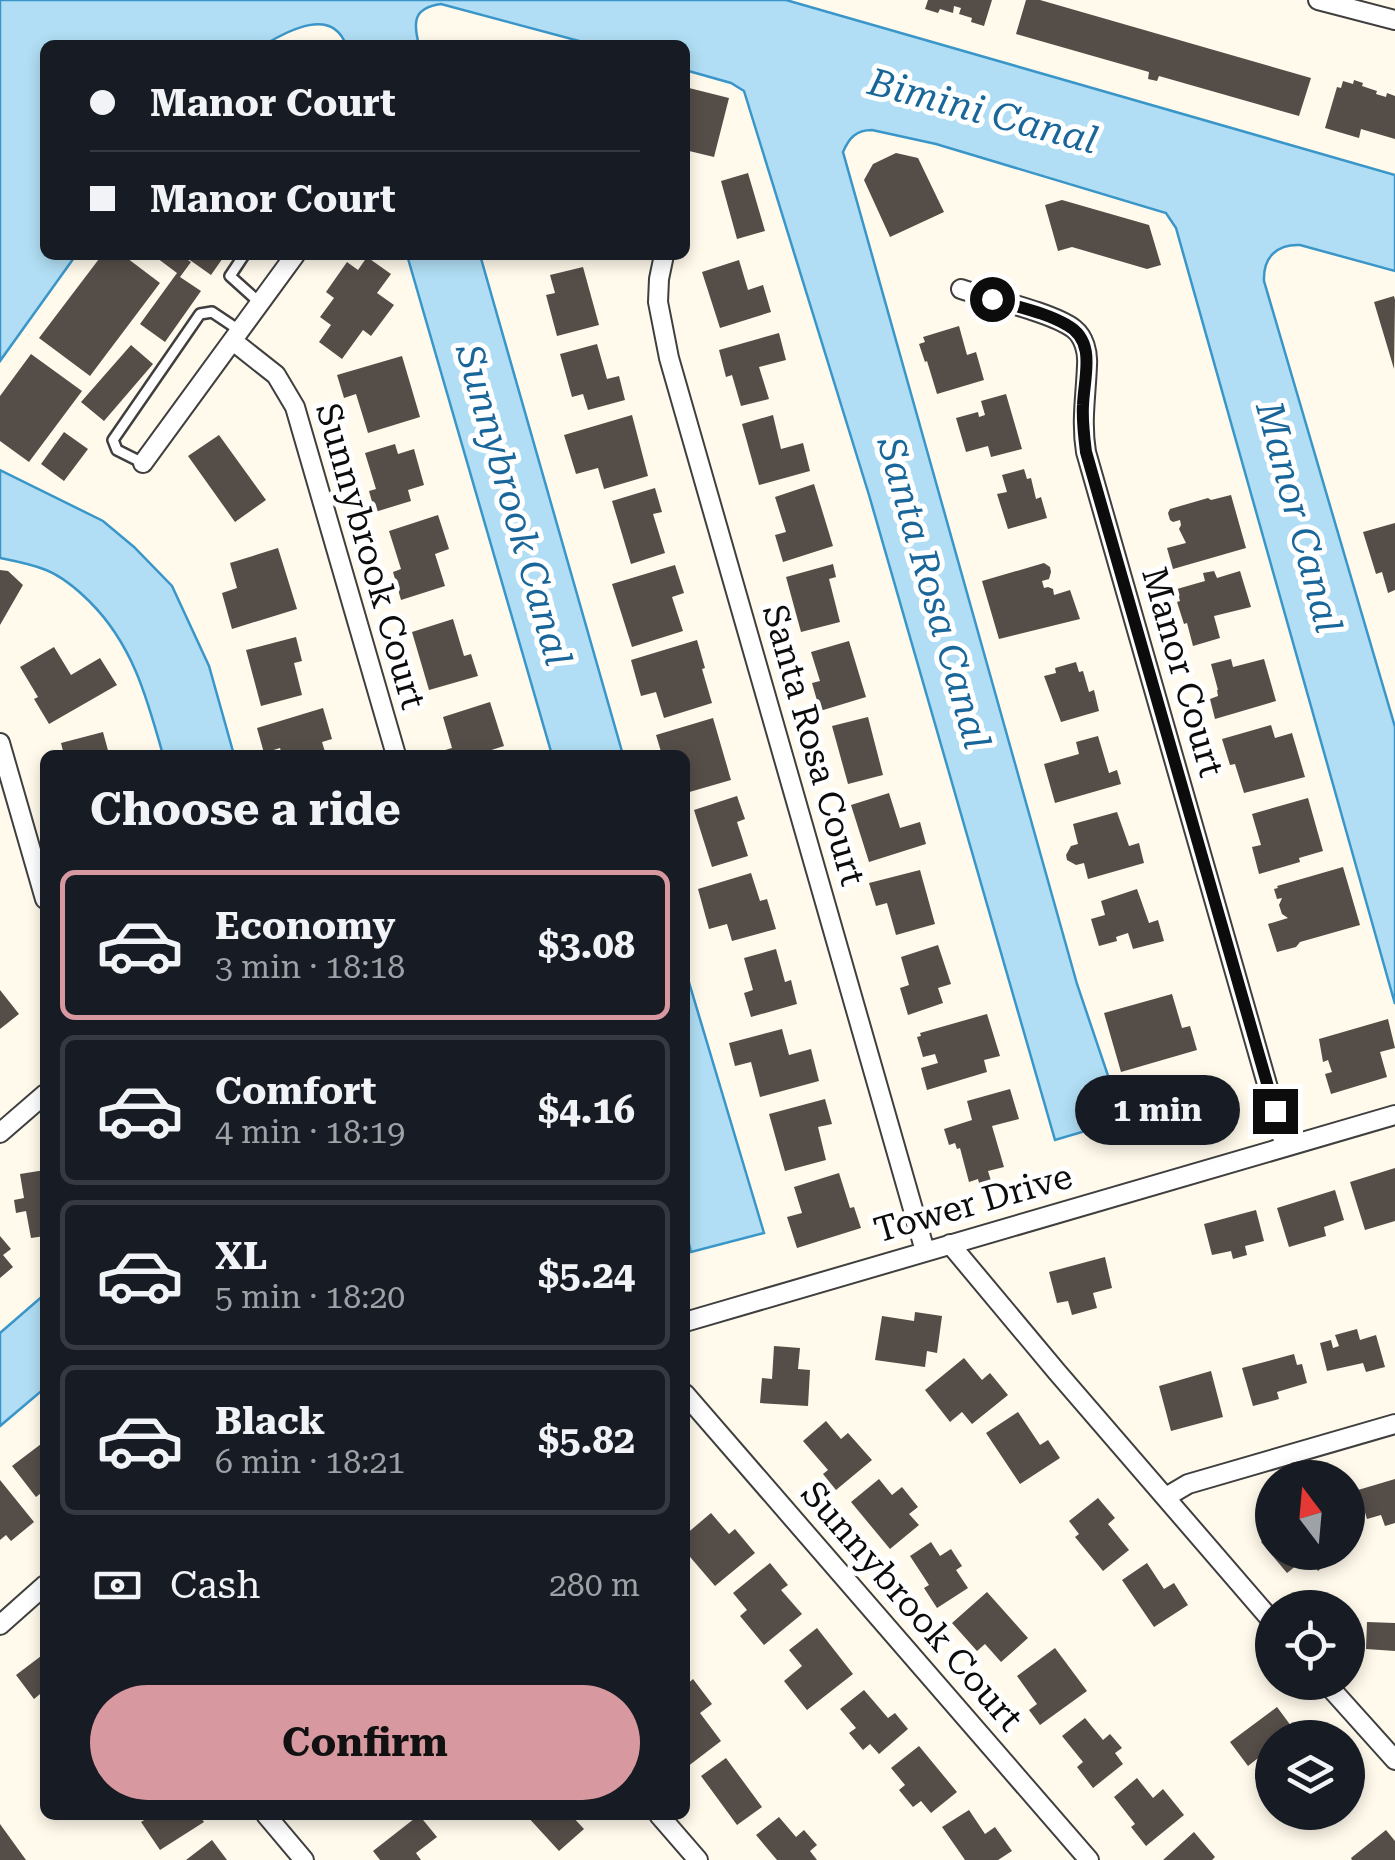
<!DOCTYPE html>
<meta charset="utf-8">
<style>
body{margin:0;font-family:"Roboto Serif",serif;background:#242831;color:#f1f3f6;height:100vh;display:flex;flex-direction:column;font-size:38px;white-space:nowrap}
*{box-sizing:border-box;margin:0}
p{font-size:32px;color:#9ea1a6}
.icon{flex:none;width:55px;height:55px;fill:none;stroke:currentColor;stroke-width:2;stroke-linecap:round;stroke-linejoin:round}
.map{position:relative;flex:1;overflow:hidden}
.side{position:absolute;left:40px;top:750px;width:650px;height:1070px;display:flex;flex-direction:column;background:#171b24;border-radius:15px;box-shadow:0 5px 15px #0003}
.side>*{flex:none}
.top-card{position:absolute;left:40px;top:40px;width:650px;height:220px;border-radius:15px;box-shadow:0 5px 15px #0003;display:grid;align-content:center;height:220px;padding:0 50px;background:#171b24}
.needle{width:65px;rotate:344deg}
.controls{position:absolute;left:1255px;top:1460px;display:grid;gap:20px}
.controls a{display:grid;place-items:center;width:110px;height:110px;border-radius:50%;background:#171b24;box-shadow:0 5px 15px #0003;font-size:50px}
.end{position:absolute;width:45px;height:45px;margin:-22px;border:12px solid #0c0c0c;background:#fff;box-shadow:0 0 0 5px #fff}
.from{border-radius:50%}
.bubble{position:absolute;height:70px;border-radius:35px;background:#171b24;box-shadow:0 5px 15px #0003;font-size:32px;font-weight:700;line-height:70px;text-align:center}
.top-card b{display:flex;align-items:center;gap:35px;height:95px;font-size:38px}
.top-card b+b{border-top:2px solid #363941}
.top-card i{width:25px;height:25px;background:#f1f3f6}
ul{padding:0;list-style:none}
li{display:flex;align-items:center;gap:30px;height:150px;margin:0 20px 15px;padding:0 30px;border:5px solid #363941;border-radius:15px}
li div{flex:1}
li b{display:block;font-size:38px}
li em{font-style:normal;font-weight:700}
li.on{border-color:#d7989f}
li>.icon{width:90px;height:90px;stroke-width:1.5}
h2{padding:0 50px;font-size:45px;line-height:120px}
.pay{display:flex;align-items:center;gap:25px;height:110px;padding:0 50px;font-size:38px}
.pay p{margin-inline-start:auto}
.cta{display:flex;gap:20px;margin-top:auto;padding:20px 50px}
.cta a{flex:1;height:115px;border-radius:60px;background:#d7989f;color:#111;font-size:40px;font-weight:700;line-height:115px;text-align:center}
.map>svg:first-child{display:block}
.water{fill:#b1def4;stroke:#3a96c9;stroke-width:2.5}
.building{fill:#544d48}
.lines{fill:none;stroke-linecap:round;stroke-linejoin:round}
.service-casing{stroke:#3f3f3f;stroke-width:14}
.minor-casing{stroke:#3f3f3f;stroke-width:22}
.service{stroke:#fff;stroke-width:9}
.minor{stroke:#fff;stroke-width:18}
.route{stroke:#0c0c0c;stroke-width:12}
.labels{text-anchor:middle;stroke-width:10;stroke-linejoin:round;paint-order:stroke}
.street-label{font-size:35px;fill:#0c0c0c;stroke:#fff}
.water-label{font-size:38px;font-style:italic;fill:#19669a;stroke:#fff}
</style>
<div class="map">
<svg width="1395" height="1860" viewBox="0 0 1395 1860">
<rect width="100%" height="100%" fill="#fffaeb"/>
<path class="water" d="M0,0H786L1395,175V271L1300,245C1277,244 1263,257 1264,281L1395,727V1004L1176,228L1166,213L936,144L872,130C856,130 849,138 843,152L1077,984L1123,1120L1055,1140L869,495L744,91L731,83L685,70V45H594L441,4C413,8 413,22 419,45H346C332,7 289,30 264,45H45V255H76L0,361Z
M407,255H480L623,755H552Z
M0,470L103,521L134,547L172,586L209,666L234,755H163C147,698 133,645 90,602C77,589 63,577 46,570C31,564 15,561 0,558Z
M685,969L764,1233L691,1252L685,1227Z
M45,1294V1388L0,1426V1333Z"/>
<path class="building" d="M928,0H992L984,26L971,22L972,18L959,14L961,8L954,6L953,13L940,9L938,13L925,9Z
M1026,0H1040L1311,78L1299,116L1159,76L1157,81L1148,79L1149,72L1016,34Z
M1354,80L1363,83L1362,86L1377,91L1376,94L1386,97L1387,93L1395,96V139L1361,129L1359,138L1325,128L1337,87L1341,88L1343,81L1353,84Z
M685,87L729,98L714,157L685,150Z
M896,153L918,158L944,212L890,237L864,180L873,164Z
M748,173L765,231L737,239L721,181Z
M1062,200L1149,225L1161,265L1147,269L1072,247L1058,251L1045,205Z
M102,255H123L160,283L90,376L39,338Z
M153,255H180L191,262L180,277L201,291L165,342L140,324L177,273Z
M189,255H225L211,275L187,258Z
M367,257L391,274L377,293L394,305L371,336L363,330L342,359L319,342L331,325L320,317L334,298L326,292L347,262L358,270Z
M739,260L748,290L763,285L771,312L720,328L702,272Z
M583,267L599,325L557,336L546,295L555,293L550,275Z
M1394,296L1395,300L1394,369L1374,302Z
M959,326L967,355L976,352L984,380L937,394L927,361L925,362L919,344L925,342L923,337Z
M779,333L786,360L759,367L769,399L741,406L732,375L726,377L719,350Z
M597,344L607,379L619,376L625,400L588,410L583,394L572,397L560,354Z
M131,345L153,364L104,421L81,402Z
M31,354L82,391L29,462L0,441V396Z
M402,356L420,417L368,433L356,394L344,398L337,375Z
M1006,394L1022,449L991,457L988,446L966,452L956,418L978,412L979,417L985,415L981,401Z
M632,415L648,476L604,489L598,468L576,474L564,435Z
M773,415L781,449L803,443L810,471L759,485L742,424Z
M64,432L88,449L64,481L41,464Z
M219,435L266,500L235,522L188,456Z
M395,444L398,454L414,449L424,485L408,490L411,501L375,512L369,491L376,489L365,453Z
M1024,469L1027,479L1031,478L1036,499L1041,497L1047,518L1008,529L997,494L1007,492L1002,475Z
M814,484L833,546L783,562L775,535L786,532L775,497Z
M655,488L662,512L653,514L665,553L631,564L612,501Z
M1231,495L1246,548L1173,569L1167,548L1186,543L1179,529L1181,525L1180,520L1173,522L1170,520L1168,513L1170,509L1208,498L1211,500Z
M438,515L449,549L435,554L445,586L401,600L393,572L401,569L389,531Z
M1395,523V590L1388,593L1382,572L1376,574L1363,532Z
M278,548L297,609L232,629L222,593L237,588L230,563Z
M1044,563L1050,567L1051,572L1049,579L1042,581L1044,588L1048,587L1053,589L1054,595L1070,590L1080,619L999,639L982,581Z
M833,564L836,577L829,579L840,622L801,632L786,577Z
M675,565L684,593L672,597L683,631L632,647L612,584Z
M0,570L8,571L23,585L0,625Z
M1214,571L1217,578L1240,571L1251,607L1214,616L1220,638L1193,646L1187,623L1184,624L1177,602L1180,601L1177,589L1205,581L1203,573Z
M453,619L464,656L471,654L478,676L429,690L412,632Z
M296,637L302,661L294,663L302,695L261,706L246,650Z
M697,640L705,668L702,669L712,703L664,718L656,692L641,696L631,660Z
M849,641L866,697L820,711L812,683L820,681L811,652Z
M54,647L71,675L100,658L117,685L49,724L34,699L38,697L20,667Z
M1231,659L1233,667L1264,659L1276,701L1215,719L1210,699L1218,696L1217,690H1218L1211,664Z
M1076,662L1079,672L1083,671L1089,692L1094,690L1099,711L1061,722L1044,676L1056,673L1055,668Z
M490,702L504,746L482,753V755H444L442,751L452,748L443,717Z
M323,708L332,739L322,742L326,755H282L280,748L264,753L257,728Z
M868,717L883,775L848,784L832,726Z
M713,718L731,780L686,793L685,755H662L656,735Z
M1271,725L1275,738L1292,733L1305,777L1244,793L1235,764L1230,765L1222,739Z
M103,732L109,754L120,750L121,755H64L61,743Z
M1098,736L1109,773L1117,770L1121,784L1055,803L1044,764L1079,754L1076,742Z
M889,793L900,828L920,822L926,844L869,862L851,805Z
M737,796L745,819L737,822L748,856L712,867L694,810Z
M1308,798L1323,851L1299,858L1300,862L1259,874L1252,847L1261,845L1252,814Z
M1117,812L1129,846L1139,843L1144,863L1088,879L1084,863L1076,865L1067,860L1066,855L1071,846L1078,844L1073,824Z
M1343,867L1360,925L1300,942L1296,947L1277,952L1268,924L1288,918L1282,914L1279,905L1282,898L1277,899L1274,889L1278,888L1277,886Z
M920,870L935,924L896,935L887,903L876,906L869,883Z
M751,873L760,901L767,899L776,929L732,941L727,924L709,929L698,889Z
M1137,889L1149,923L1158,920L1164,941L1133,949L1128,933L1116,937L1117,941L1099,946L1091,919L1105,915L1101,901Z
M938,945L951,984L938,988L943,1003L908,1015L900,988L909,985L901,957Z
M776,949L785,982L791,980L797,1004L751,1017L744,993L753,990L744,958Z
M0,990L19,1014L0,1029Z
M1172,994L1182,1028L1190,1026L1197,1050L1121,1072L1104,1013Z
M987,1014L1000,1056L984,1060L987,1072L927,1090L921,1068L938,1063L935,1054L923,1057L917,1037L921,1036L920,1033Z
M1388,1019L1395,1048L1380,1052L1387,1077L1331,1094L1325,1074L1332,1072L1328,1060L1323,1062L1319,1039Z
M782,1029L789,1055L811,1049L819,1081L760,1097L751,1062L735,1066L729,1043Z
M1198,1076L1205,1104L1213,1102L1220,1126L1169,1140L1163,1118L1142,1123L1134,1094Z
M1010,1089L1019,1119L992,1126L1004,1167L988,1171L992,1184L980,1187L978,1179L969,1182L960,1148L957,1149L955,1143L949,1145L944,1129L972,1120L967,1101Z
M825,1099L832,1124L818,1127L826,1160L785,1171L769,1114Z
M1395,1168V1221L1365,1230L1350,1182Z
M45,1170V1236L31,1238L26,1211L16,1213L14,1200L24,1198L20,1174Z
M839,1173L850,1208L854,1207L861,1228L797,1248L787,1217L802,1213L794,1187Z
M1335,1190L1344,1220L1324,1227L1326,1236L1289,1247L1277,1208Z
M1256,1210L1264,1241L1245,1246L1247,1255L1233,1259L1231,1251L1212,1255L1204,1224Z
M0,1236L11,1249L3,1255L13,1267L0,1278Z
M1105,1257L1112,1288L1093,1293L1097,1308L1072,1315L1068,1301L1057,1303L1049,1272Z
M915,1312L942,1316L937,1353L927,1351L925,1367L875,1360L882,1316L914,1321Z
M1357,1329L1360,1340L1376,1335L1385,1367L1366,1372L1363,1363L1327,1371L1320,1343L1331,1340L1333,1348L1339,1346L1335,1335Z
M774,1346L800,1348L798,1369L810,1370L808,1406L760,1403L762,1378L772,1379Z
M1294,1354L1297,1365L1302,1364L1307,1383L1277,1392L1279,1399L1253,1406L1242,1368Z
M964,1358L982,1380L990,1373L1008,1395L972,1424L962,1412L950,1422L925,1390Z
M1211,1371L1223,1417L1171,1431L1159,1386Z
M1018,1412L1040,1445L1048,1440L1060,1458L1020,1484L986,1433Z
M826,1421L841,1439L848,1433L872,1460L836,1490L823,1474L828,1470L803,1441Z
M45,1441V1490L36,1497L12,1466Z
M879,1479L892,1495L902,1487L918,1507L909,1514L919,1525L890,1549L851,1502Z
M1395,1479V1523L1385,1526L1381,1515L1367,1519L1358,1490Z
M0,1480L34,1522L11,1541L6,1535L0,1540Z
M1098,1498L1115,1518L1108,1524L1129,1550L1103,1571L1075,1537L1079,1534L1069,1521Z
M711,1513L729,1534L735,1529L755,1553L715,1586L685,1551V1535Z
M1272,1532V1552H1339L1318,1571L1307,1557L1287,1573L1261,1542Z
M931,1542L940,1556L951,1549L962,1566L956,1570L968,1588L937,1608L924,1588L929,1585L910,1556Z
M770,1563L788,1585L781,1590L802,1614L764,1645L740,1616L747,1610L733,1593Z
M1147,1563L1164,1589L1174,1583L1188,1605L1154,1627L1122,1580Z
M987,1592L1028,1638L1001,1662L985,1644L977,1651L952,1623Z
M1367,1622L1395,1623V1651L1366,1649Z
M817,1628L853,1674L807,1710L784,1681L802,1666L789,1650Z
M1055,1648L1087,1691L1040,1725L1029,1710L1037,1704L1017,1676Z
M45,1653V1690L34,1699L16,1675Z
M693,1679L712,1704L700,1713L721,1741L687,1767L685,1686Z
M864,1690L888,1718L895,1713L908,1729L879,1754L870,1744L863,1750L849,1733L856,1728L840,1709Z
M1277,1707L1300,1738H1272V1759L1267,1751L1248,1766L1230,1742Z
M1085,1718L1103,1740L1110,1734L1122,1748L1115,1753L1123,1764L1093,1788L1077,1767L1083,1762L1062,1736Z
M919,1746L957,1792L931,1813L921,1801L913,1807L899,1790L905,1785L891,1768Z
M726,1758L762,1807L737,1825L701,1776Z
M1137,1778L1153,1798L1163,1789L1184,1815L1146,1846L1131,1827L1135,1824L1114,1797Z
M969,1810L985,1834L995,1827L1012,1851L998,1860H965L942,1827Z
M148,1815H199L204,1822L160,1850L141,1822L149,1817Z
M419,1815L437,1837L416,1853L421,1860H380L373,1851Z
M526,1815H571L584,1829L559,1851Z
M779,1817L796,1837L804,1830L817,1845L810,1851L817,1860H777L756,1835Z
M0,1824L26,1860H0Z
M1386,1830L1395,1841V1860H1352L1351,1858Z
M1194,1832L1215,1857L1212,1860H1163Z
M212,1840L227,1860H186Z"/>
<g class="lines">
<defs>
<path id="service" d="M244,255L230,276L260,303
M143,463L117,450L113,440L200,314L212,312L239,330"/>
<path id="minor" d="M1318,0L1395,20
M664,255L659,279L658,302L669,358L925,1251
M961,289C988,298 1054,313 1074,329C1084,337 1088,352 1087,365C1086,395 1081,422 1086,452L1285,1147
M233,341L276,375L295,407L396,755
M143,463L295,255
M0,743L45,899
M0,1133L45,1094
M950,1244L1057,1372L1272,1621
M685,1322L1395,1115
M685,1394L1089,1860
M1166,1497L1188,1484L1395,1424
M0,1625L45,1585
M1325,1682L1395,1760
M266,1815L304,1860
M659,1815L698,1860"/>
</defs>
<use href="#service" class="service-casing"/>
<use href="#minor" class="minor-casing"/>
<use href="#service" class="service"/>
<use href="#minor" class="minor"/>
</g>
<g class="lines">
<path class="route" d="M992,299C1017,307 1045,312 1067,325C1097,341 1084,377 1083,405C1082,421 1084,436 1086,452L1275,1111"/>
</g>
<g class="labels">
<g class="street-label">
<text transform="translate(371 556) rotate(74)" y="12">Sunnybrook Court</text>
<text transform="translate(1183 672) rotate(74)" y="12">Manor Court</text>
<text transform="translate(814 745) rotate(74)" y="12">Santa Rosa Court</text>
<text transform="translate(973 1203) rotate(-16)" y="12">Tower Drive</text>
<text transform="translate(912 1606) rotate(49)" y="12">Sunnybrook Court</text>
</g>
<g class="water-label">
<text transform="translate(983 111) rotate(15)" y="13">Bimini Canal</text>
<text transform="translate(514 505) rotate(74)" y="13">Sunnybrook Canal</text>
<text transform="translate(1299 517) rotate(75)" y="13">Manor Canal</text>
<text transform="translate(934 593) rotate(74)" y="13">Santa Rosa Canal</text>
</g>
</g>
</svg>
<div class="controls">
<a><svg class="needle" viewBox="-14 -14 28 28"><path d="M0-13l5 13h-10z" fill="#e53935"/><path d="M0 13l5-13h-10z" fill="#9ea1a6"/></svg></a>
<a><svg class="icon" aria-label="locate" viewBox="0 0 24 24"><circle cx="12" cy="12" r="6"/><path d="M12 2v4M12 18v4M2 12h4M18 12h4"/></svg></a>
<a><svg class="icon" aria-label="layers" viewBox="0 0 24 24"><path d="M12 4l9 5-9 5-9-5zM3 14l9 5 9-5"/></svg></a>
</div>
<i class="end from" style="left:992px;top:299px"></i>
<i class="end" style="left:1275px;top:1111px"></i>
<div class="bubble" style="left:1075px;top:1075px;width:165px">1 min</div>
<div class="top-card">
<b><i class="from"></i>Manor Court</b>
<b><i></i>Manor Court</b>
</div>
<section class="side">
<h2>Choose a ride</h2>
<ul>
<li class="on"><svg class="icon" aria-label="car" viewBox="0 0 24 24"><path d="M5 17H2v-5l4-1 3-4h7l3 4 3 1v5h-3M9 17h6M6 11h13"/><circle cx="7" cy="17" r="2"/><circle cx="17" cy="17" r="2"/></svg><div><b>Economy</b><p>3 min · 18:18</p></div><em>$3.08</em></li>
<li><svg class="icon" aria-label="car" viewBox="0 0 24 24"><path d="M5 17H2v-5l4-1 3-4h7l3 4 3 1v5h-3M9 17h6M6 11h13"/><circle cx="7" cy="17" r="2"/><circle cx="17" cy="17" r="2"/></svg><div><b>Comfort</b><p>4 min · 18:19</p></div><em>$4.16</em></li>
<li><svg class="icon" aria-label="car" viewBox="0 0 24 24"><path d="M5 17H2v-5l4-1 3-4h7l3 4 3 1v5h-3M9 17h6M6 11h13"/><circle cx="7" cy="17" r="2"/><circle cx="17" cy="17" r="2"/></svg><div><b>XL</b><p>5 min · 18:20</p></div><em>$5.24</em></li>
<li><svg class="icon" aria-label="car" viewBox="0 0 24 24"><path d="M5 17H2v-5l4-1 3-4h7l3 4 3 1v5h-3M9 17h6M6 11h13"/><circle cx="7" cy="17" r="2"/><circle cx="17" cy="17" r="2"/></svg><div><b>Black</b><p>6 min · 18:21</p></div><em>$5.82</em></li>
</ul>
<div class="pay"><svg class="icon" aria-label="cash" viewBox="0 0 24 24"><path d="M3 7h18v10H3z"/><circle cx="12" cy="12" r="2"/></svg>Cash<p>280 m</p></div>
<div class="cta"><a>Confirm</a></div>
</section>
</div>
